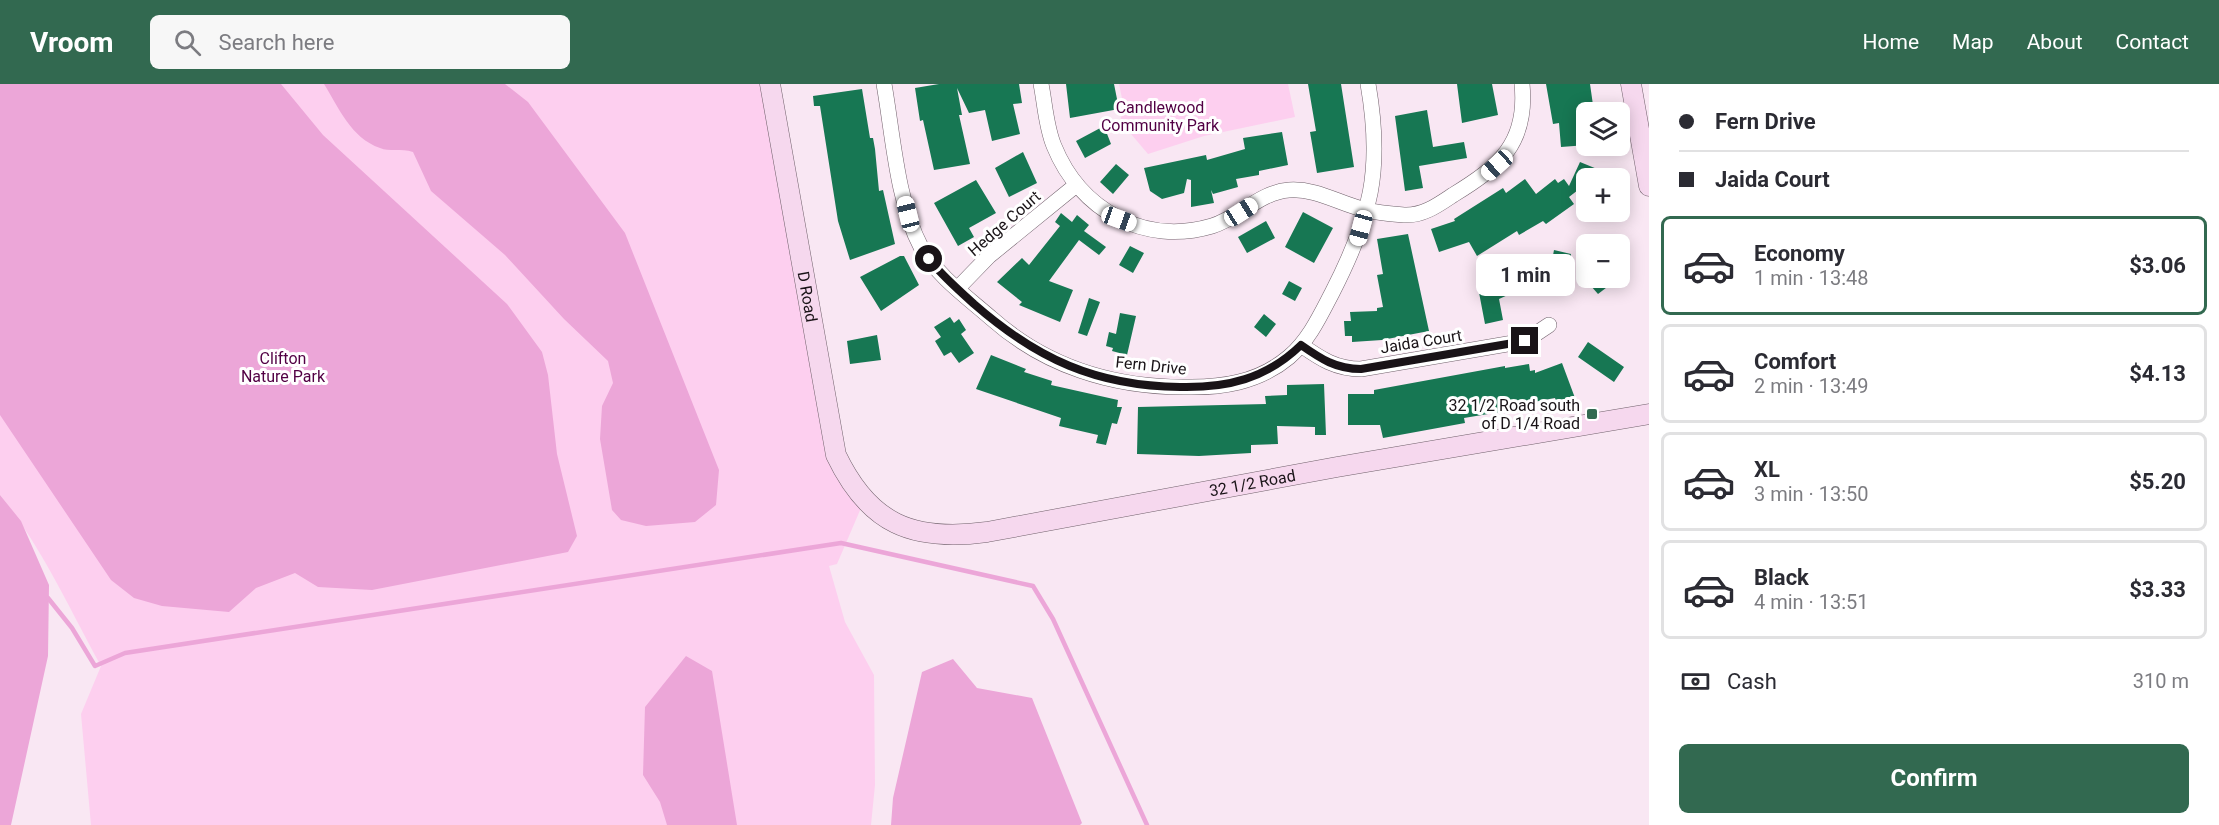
<!DOCTYPE html>
<meta charset="utf-8">
<style>
body{margin:0;font-family:Roboto,sans-serif;background:#f7f7f7;color:#2b2b33;height:100vh;display:flex;flex-direction:column;font-size:22px;white-space:nowrap}
*{box-sizing:border-box;margin:0}
p{font-size:20px;color:#7c7c81}
.icon{flex:none;width:33px;height:33px;fill:none;stroke:currentColor;stroke-width:2;stroke-linecap:round;stroke-linejoin:round}
.map{position:relative;flex:1;overflow:hidden}
.panel{display:flex;flex-direction:column;background:#fff;width:570px}
.panel>*{flex:none}
.banner{display:grid;align-content:center;height:132px;padding:0 30px;background:#fff}
.buttons{position:absolute;left:1576px;top:18px;display:grid;gap:12px}
.buttons a{display:grid;place-items:center;width:54px;height:54px;border-radius:9px;background:#fff;box-shadow:0 3px 15px #0003;font-size:30px}
.end{position:absolute;width:27px;height:27px;margin:-14px;border:8px solid #191317;background:#fff;box-shadow:0 0 0 3px #fff}
.from{border-radius:50%}
.bubble{position:absolute;height:42px;border-radius:9px;background:#fff;box-shadow:0 3px 15px #0003;font-size:20px;font-weight:700;line-height:42px;text-align:center}
.car{position:absolute;width:18px;height:36px;margin:-18px -9px;border-radius:8px;box-shadow:0 0 4px 2px #0007;background:linear-gradient(#fff 24%,#345 0 40%,#fff 0 76%,#345 0 86%,#fff 0)}
.banner b{display:flex;align-items:center;gap:21px;height:57px;font-size:22px}
.banner b+b{border-top:2px solid #e1e1e2}
.banner i{width:15px;height:15px;background:#2b2b33}
ul{padding:0;list-style:none}
li{display:flex;align-items:center;gap:18px;height:99px;margin:0 12px 9px;padding:0 18px;border:3px solid #e1e1e2;border-radius:9px}
li div{flex:1}
li b{display:block;font-size:22px}
li em{font-style:normal;font-weight:700}
li.active{border-color:#326950}
li>.icon{width:54px;height:54px;stroke-width:1.5}
.pay{display:flex;align-items:center;gap:15px;height:66px;padding:0 30px;font-size:22px}
.pay p{margin-inline-start:auto}
.action{display:flex;gap:12px;margin-top:auto;padding:12px 30px}
.action a{flex:1;height:69px;border-radius:9px;background:#326950;color:#fff;font-size:24px;font-weight:700;line-height:69px;text-align:center}
header{display:flex;align-items:center;gap:36px;box-sizing:border-box;height:84px;padding:0 30px;background:#326950;color:#fff}
header strong{font-size:28px}
nav{display:flex;gap:33px;margin-inline-start:auto;font-size:21px}
.search{width:420px;height:54px;background:#f7f7f7;display:flex;align-items:center;gap:15px;box-sizing:border-box;padding:0 21px;border-radius:9px;color:#7c7c81;font-size:22px}
main{display:flex;flex:1;min-height:0}
.map>svg:first-child{display:block}
.green{fill:#fdcfef}
.water{fill:#eca6d8}
.lines{fill:none;stroke-linecap:round;stroke-linejoin:round}
.stream{stroke:#eca6d8;stroke-width:4.5}
.building{fill:#177753}
.street-casing{stroke:#70616b;stroke-width:16}
.secondary-casing{stroke:#70616b;stroke-width:21}
.street{stroke:#fff;stroke-width:15}
.secondary{stroke:#f6d8ee;stroke-width:20}
.route{stroke:#191317;stroke-width:8}
.poi-dot{fill:#326950;stroke:#fff;stroke-width:2}
.labels{text-anchor:middle;stroke-width:6;stroke-linejoin:round;paint-order:stroke}
.park-label{font-size:16px;fill:#520044;stroke:#fff}
.street-label{font-size:16px;fill:#191317;stroke:#fff}
.poi-label{font-size:16px;fill:#191317;stroke:#fff;text-anchor:end}
</style>
<header>
<strong>Vroom</strong>
<div class="search"><svg class="icon" aria-label="search" viewBox="0 0 24 24"><circle cx="10" cy="10" r="6"/><path d="M15 15l6 6"/></svg>Search here</div>
<nav><a>Home</a><a>Map</a><a>About</a><a>Contact</a></nav>
</header>
<main>
<div class="map">
<svg width="1649" height="741" viewBox="0 0 1649 741">
<rect width="100%" height="100%" fill="#f9e7f3"/>
<path class="green" d="M0,0H770L831,347L864,417L837,480L829,482L845,538L874,591L875,701L871,741H91L81,630L101,582C69,524 42,463 0,411Z
M1119,0H1288L1295,33L1204,52L1148,70L1120,37L1124,24Z"/>
<path class="water" d="M0,0H281L323,51L507,220L542,268L548,291L557,370L577,452L568,468L372,506L318,503L295,489L256,504L229,528L162,522L134,514L111,496L0,331Z
M324,0H505L528,18L625,149L719,386L716,421L695,438L646,442L621,436L612,426L600,355L602,322L613,299L608,277L564,235L505,171L431,107L413,68C401,64 389,68 380,64C351,54 339,24 324,0Z
M0,411L21,437L49,501L48,572L11,741H0Z
M686,572L712,587L737,741H667L660,718L643,691L645,623Z
M953,575L977,604L1032,614L1082,739L1080,741H891L893,714L922,588Z"/>
<g class="lines">
<path class="stream" d="M48,514L72,544L95,582L125,569L841,459L1033,502L1053,535L1147,741"/>
</g>
<path class="building" d="M939,0H1019L1022,19L1013,20L1020,50L992,57L985,26L969,29L957,4L962,31H959L970,80L934,86L923,36L920,37L915,4Z
M1066,0H1114L1119,25L1070,34Z
M1308,0H1341L1354,83L1317,89L1310,48L1316,47Z
M1457,0H1492L1498,31L1462,39Z
M1546,0H1590L1594,28H1587V61L1561,63L1559,39L1553,40Z
M862,5L870,54H873L875,65L879,107L883,106L895,160L850,176L838,137L820,22H814L813,12Z
M1427,26L1433,63L1464,58L1467,74L1419,82L1423,104L1405,107L1395,32Z
M1104,42L1111,60L1085,74L1076,57Z
M1282,48L1288,81L1259,87V91L1236,95L1238,103L1213,110L1211,106L1214,119L1191,123V96L1187,95L1184,109L1162,115L1150,107L1144,84L1206,71L1207,76L1245,65L1243,54Z
M1023,68L1037,99L1009,113L995,84Z
M1580,78L1619,94H1587V99L1569,113L1574,120L1546,140L1543,137L1519,151L1517,147L1477,172L1469,158L1439,168L1431,145L1455,137L1454,135L1503,104L1506,109L1525,95L1536,110L1555,95L1558,99L1564,95L1569,102Z
M1116,80L1129,91L1113,110L1100,98Z
M976,96L996,129L969,144L974,153L958,162L934,119Z
M1303,128L1333,144L1314,179L1285,163Z
M1061,129L1072,138L1077,131L1089,141L1084,147L1106,163L1099,171L1079,156L1049,197L1073,206L1060,238L1019,221L1022,218L997,198L1022,174L1029,181L1060,142L1055,138Z
M1266,137L1275,154L1247,169L1238,153Z
M1408,150L1429,247L1382,256L1352,258V252H1345L1344,237H1351L1350,228L1377,227V224L1383,223L1377,191L1383,190L1377,155Z
M1130,162L1144,169L1133,189L1119,181Z
M1554,166L1571,170L1565,204L1542,199L1545,181L1551,182Z
M900,172H904L919,201L881,227L860,193Z
M1520,178L1530,201L1499,215L1503,236L1485,240L1477,198L1506,193L1503,186Z
M1584,194H1619L1598,210Z
M1289,197L1302,204L1295,217L1282,210Z
M1089,214L1100,218L1087,252L1078,249Z
M1120,229L1136,232L1127,271L1112,267L1113,264L1106,262L1109,248L1116,250Z
M1264,230L1276,240L1266,253L1254,243Z
M950,233L954,239L959,235L966,246L961,250L974,269L959,279L951,268L944,272L935,257L941,253L934,243Z
M877,251L881,276L850,280L847,257Z
M1588,258L1624,283L1614,298L1578,273Z
M991,271L1026,285L1024,288L1052,297L1051,301L1118,316L1117,323H1122L1117,340L1112,339L1106,361L1096,359L1098,351L1059,342L1061,334L976,305Z
M1562,279L1575,314L1557,321L1555,314L1512,322V326L1464,334L1465,339L1383,354L1380,341H1348V310H1374V306L1505,282V284L1529,280L1530,287L1535,286V289Z
M1324,300L1326,351H1315V343L1277,342L1278,360L1251,361V369L1199,372L1137,370L1138,323L1266,320L1265,312L1287,311V301Z"/>
<g class="lines">
<defs>
<path id="street" d="M884,0C893,51 897,118 921,163C937,192 967,213 991,234C1045,282 1112,303 1183,303C1221,304 1258,299 1289,273C1309,256 1320,232 1332,209C1371,133 1383,86 1368,0
M1041,0C1045,20 1046,43 1054,62C1080,126 1144,162 1212,142C1239,134 1260,108 1289,106C1318,104 1341,121 1367,126C1378,129 1392,130 1404,131C1423,132 1438,121 1453,111C1499,83 1528,59 1522,0
M957,205L989,172L1075,102
M1301,261C1321,275 1336,285 1361,285L1525,257L1549,241"/>
<g id="secondary">
<path id="s1" d="M770,0L836,371C869,440 912,458 987,448L1337,383L1649,330"/>
<path d="M1631,0L1649,102"/>
</g>
</defs>
<use href="#street" class="street-casing"/>
<use href="#secondary" class="secondary-casing"/>
<use href="#street" class="street"/>
<use href="#secondary" class="secondary"/>
</g>
<g class="lines">
<path class="route" d="M929,175C942,192 959,206 974,220C1037,275 1096,302 1180,303C1227,304 1266,295 1301,261C1321,275 1336,285 1361,285L1525,257"/>
</g>
<rect class="poi-dot" x="1586" y="324" width="12" height="12" rx="3"/>
<g class="labels">
<g class="park-label">
<text x="1160" y="29">Candlewood<tspan x="1160" dy="18">Community Park</tspan></text>
<text x="283" y="280">Clifton<tspan x="283" dy="18">Nature Park</tspan></text>
</g>
<g class="street-label">
<text transform="translate(1004 139) rotate(-41)" y="6">Hedge Court</text>
<text dy="6" stroke="none"><textPath href="#s1" startOffset="216">D Road</textPath></text>
<text transform="translate(1421 257) rotate(-9)" y="6">Jaida Court</text>
<text transform="translate(1151 281) rotate(6)" y="6">Fern Drive</text>
<text dy="6" stroke="none"><textPath href="#s1" startOffset="832">32 1/2 Road</textPath></text>
</g>
<g class="poi-label">
<text x="1580" y="327">32 1/2 Road south<tspan x="1580" dy="18">of D 1/4 Road</tspan></text>
</g>
</g>
</svg>
<div class="buttons">
<a><svg class="icon" aria-label="layers" viewBox="0 0 24 24"><path d="M12 4l9 5-9 5-9-5zM3 14l9 5 9-5"/></svg></a>
<a>+</a>
<a>−</a>
</div>
<i class="end from" style="left:929px;top:175px"></i>
<i class="end" style="left:1525px;top:257px"></i>
<div class="bubble" style="left:1476px;top:170px;width:99px">1 min</div>
<i class="car" style="left:1497px;top:81px;rotate:228deg"></i>
<i class="car" style="left:1241px;top:128px;rotate:58deg"></i>
<i class="car" style="left:908px;top:130px;rotate:346deg"></i>
<i class="car" style="left:1119px;top:135px;rotate:110deg"></i>
<i class="car" style="left:1361px;top:144px;rotate:195deg"></i>
</div>
<section class="panel">
<div class="banner">
<b><i class="from"></i>Fern Drive</b>
<b><i></i>Jaida Court</b>
</div>
<ul>
<li class="active"><svg class="icon" aria-label="car" viewBox="0 0 24 24"><path d="M5 17H2v-5l4-1 3-4h7l3 4 3 1v5h-3M9 17h6M6 11h13"/><circle cx="7" cy="17" r="2"/><circle cx="17" cy="17" r="2"/></svg><div><b>Economy</b><p>1 min · 13:48</p></div><em>$3.06</em></li>
<li><svg class="icon" aria-label="car" viewBox="0 0 24 24"><path d="M5 17H2v-5l4-1 3-4h7l3 4 3 1v5h-3M9 17h6M6 11h13"/><circle cx="7" cy="17" r="2"/><circle cx="17" cy="17" r="2"/></svg><div><b>Comfort</b><p>2 min · 13:49</p></div><em>$4.13</em></li>
<li><svg class="icon" aria-label="car" viewBox="0 0 24 24"><path d="M5 17H2v-5l4-1 3-4h7l3 4 3 1v5h-3M9 17h6M6 11h13"/><circle cx="7" cy="17" r="2"/><circle cx="17" cy="17" r="2"/></svg><div><b>XL</b><p>3 min · 13:50</p></div><em>$5.20</em></li>
<li><svg class="icon" aria-label="car" viewBox="0 0 24 24"><path d="M5 17H2v-5l4-1 3-4h7l3 4 3 1v5h-3M9 17h6M6 11h13"/><circle cx="7" cy="17" r="2"/><circle cx="17" cy="17" r="2"/></svg><div><b>Black</b><p>4 min · 13:51</p></div><em>$3.33</em></li>
</ul>
<div class="pay"><svg class="icon" aria-label="cash" viewBox="0 0 24 24"><path d="M3 7h18v10H3z"/><circle cx="12" cy="12" r="2"/></svg>Cash<p>310 m</p></div>
<div class="action"><a>Confirm</a></div>
</section>
</main>
